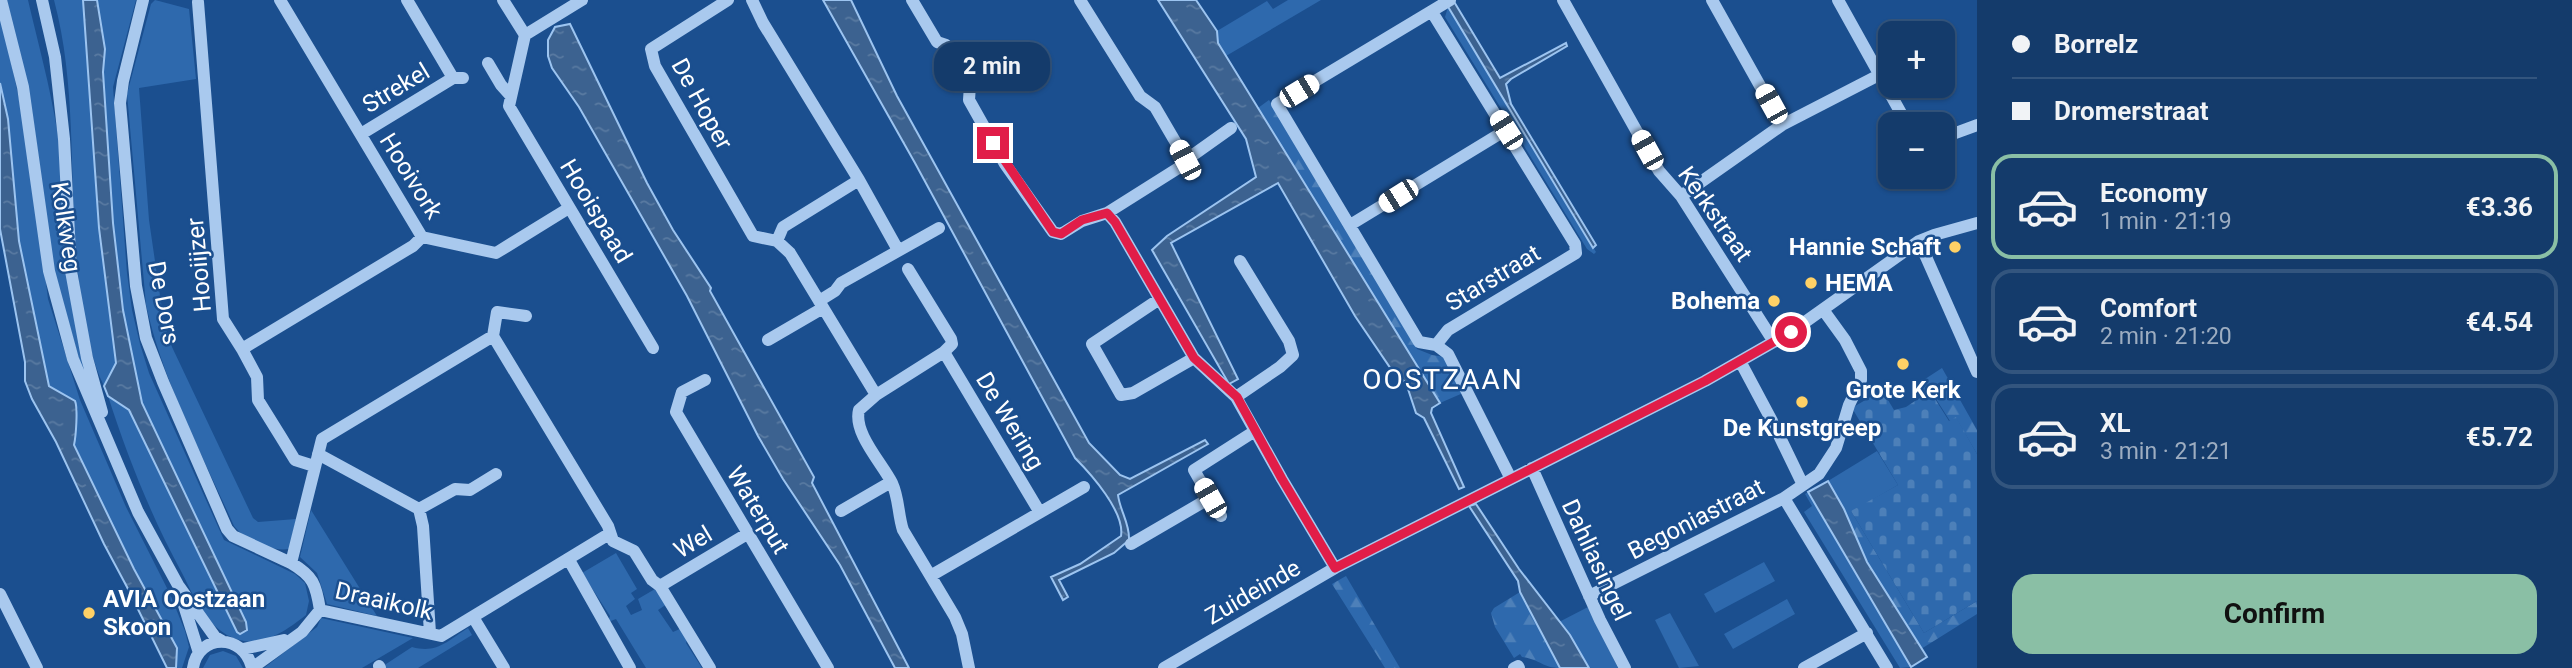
<!DOCTYPE html>
<meta charset="utf-8">
<style>
body{margin:0;font-family:Roboto,sans-serif;background:#214673;color:#f1f3f6;height:100vh;display:flex;flex-direction:column;font-size:26px;white-space:nowrap}
*{box-sizing:border-box;margin:0}
p{font-size:23px;color:#9dadc1}
.icon{flex:none;width:38px;height:38px;fill:none;stroke:currentColor;stroke-width:2;stroke-linecap:round;stroke-linejoin:round}
.map{position:relative;flex:1;overflow:hidden}
.sheet{display:flex;flex-direction:column;background:#143b6b;width:595px}
.sheet>*{flex:none}
.guide{display:grid;align-content:center;height:154px;padding:0 35px;background:#143b6b}
.fabs{position:absolute;left:1878px;top:21px;display:grid;gap:14px}
.fabs a{display:grid;place-items:center;width:77px;height:77px;border-radius:14px;background:#143b6b;box-shadow:0 2px 5px #0004,0 0 0 2px #33557e;font-size:35px}
.end{position:absolute;width:32px;height:32px;margin:-16px;border:9px solid #e11d48;background:#fff;box-shadow:0 0 0 4px #fff}
.from{border-radius:50%}
.bubble{position:absolute;height:49px;border-radius:21px;background:#143b6b;box-shadow:0 2px 5px #0004,0 0 0 2px #33557e;font-size:23px;font-weight:700;line-height:49px;text-align:center}
.car{position:absolute;width:21px;height:42px;margin:-21px -10px;border-radius:9px;box-shadow:0 0 5px 2px #0007;background:linear-gradient(#fff 24%,#345 0 40%,#fff 0 76%,#345 0 86%,#fff 0)}
.guide b{display:flex;align-items:center;gap:24px;height:66px;font-size:26px}
.guide b+b{border-top:2px solid #33557e}
.guide i{width:18px;height:18px;background:#f1f3f6}
ul{padding:0;list-style:none}
li{display:flex;align-items:center;gap:21px;height:105px;margin:0 14px 10px;padding:0 21px;border:4px solid #33557e;border-radius:21px}
li div{flex:1}
li b{display:block;font-size:26px}
li em{font-style:normal;font-weight:700}
li.on{border-color:#8abfa5}
li>.icon{width:63px;height:63px;stroke-width:1.5}
.button{display:flex;gap:14px;margin-top:auto;padding:14px 35px}
.button a{flex:1;height:80px;border-radius:21px;background:#8abfa5;color:#111;font-size:28px;font-weight:700;line-height:80px;text-align:center}
main{display:flex;flex:1;min-height:0}
.map>svg:first-child{display:block}
.green{fill:#2e69ad}
.forest{fill:url(#forest-firs)}
.cemetery{fill:url(#cemetery-stones)}
.water{fill:url(#water-ripples);stroke:#9cc4f0;stroke-width:2}
.lines{fill:none;stroke-linecap:round;stroke-linejoin:round}
.minor{stroke:#a9c9ee;stroke-width:12}
.route{stroke:#e11d48;stroke-width:9}
.poi-dot{fill:#ffd166;stroke:#1b4f8f;stroke-width:2.5}
.labels{text-anchor:middle;stroke-width:5;stroke-linejoin:round;paint-order:stroke}
.street-label{font-size:24px;fill:#fff;stroke:#1b4f8f}
.poi-label{font-size:24px;font-weight:bold;fill:#fff;stroke:#1b4f8f;text-anchor:end}
.quarter-label{font-size:28px;letter-spacing:2px;fill:#fff;stroke:#1b4f8f}
</style>
<main>
<div class="map">
<svg width="1977" height="668" viewBox="0 0 1977 668">
<defs>
<pattern id="forest-firs" width="22" height="20" patternUnits="userSpaceOnUse" patternTransform="scale(1.75)"><rect width="22" height="20" fill="#2e69ad"/><path d="M5 1l3.5 6h-7zM16 11l3.5 6h-7z" fill="#4d80b9"/></pattern>
<pattern id="cemetery-stones" width="16" height="16" patternUnits="userSpaceOnUse" patternTransform="scale(1.75)"><rect width="16" height="16" fill="#2e69ad"/><path d="M2 7V4a2 2 0 0 1 4 0v3zM10 15v-3a2 2 0 0 1 4 0v3z" fill="#4d80b9"/></pattern>
<pattern id="water-ripples" width="26" height="14" patternUnits="userSpaceOnUse" patternTransform="scale(1.75)"><rect width="26" height="14" fill="#3c6290"/><path d="M2 4q2-2 4 0t4 0M15 11q2-2 4 0t4 0" fill="none" stroke="#597aa1"/></pattern>
</defs>
<rect width="100%" height="100%" fill="#1b4f8f"/>
<path class="green" d="M7,0H28C38,43 50,86 57,130C63,166 61,205 64,242C68,290 76,336 90,383L86,384L54,271L32,111Z
M54,0H83L99,228L116,363L104,386C92,362 88,336 83,309C65,207 81,101 54,0Z
M97,0H136L113,87L127,273L132,310L140,344L149,373L224,540L295,574L305,583L309,601L306,615C291,627 265,646 244,641C232,639 220,632 212,623C198,610 191,590 182,573C151,516 128,458 108,396L129,409L237,632L240,634L246,630V622L142,403L123,310L113,223L103,72L105,49Z
M155,0L189,9L196,79L139,88L149,220L164,323L172,347L253,518L258,522L296,519L289,549C271,552 245,540 234,526C202,454 163,382 146,305L127,94L151,4Z
M1288,0H1321L1226,56L1218,43L1217,31L1267,1L1273,9Z
M1448,7L1596,252L1594,254L1587,249L1445,17Z
M0,11L29,145L48,299L80,400L126,507L170,594L185,631L189,647L182,668H176L177,648L134,569L74,444C76,431 74,421 78,409L49,386L19,241L8,119L0,83Z
M1877,451L1898,485L1846,515L1828,481Z
M1808,492L1911,667L1900,668L1804,512L1812,506L1805,494Z
M311,510L377,616L327,604L317,573L300,557Z
M616,553L637,589L631,593L635,599L626,606L631,615L642,610L638,599L655,589L667,604L658,610L673,632L682,628L688,638L686,643L702,668H646L616,619L608,622L610,616L582,573Z
M1764,562L1775,581L1715,613L1704,594Z
M1787,599L1795,614L1733,649L1724,634Z
M1588,607L1618,668H1589L1570,635L1559,622Z
M1670,613L1699,666L1679,668L1655,620Z
M321,618L413,638L362,668H264L317,627Z
M468,628L472,635L418,668H385L383,666L412,647C437,654 447,641 468,628Z
M223,651L236,656L243,668H203L210,655Z"/>
<path class="forest" d="M1269,100L1417,349L1432,355L1445,357L1463,393L1440,403L1258,108Z
M1942,368L1977,430V454L1956,418L1950,421L1931,391L1925,394L1919,383Z
M1851,511L1924,633L1977,601V614L1921,649L1867,562L1846,515Z
M1346,576L1400,668H1385L1332,584Z
M1520,592L1560,668C1543,668 1539,659 1522,657L1520,654L1514,658L1495,627L1491,613L1494,608Z"/>
<path class="cemetery" d="M1882,390L1894,410L1906,407L1930,391L1949,421L1956,417L1977,454V601L1924,633L1851,511L1898,485L1852,408Z"/>
<path class="water" d="M83,0H97L105,49L103,72L113,223L123,310L142,403L246,622L247,630L240,634L237,632L129,410L108,396L104,386L116,363L99,228Z
M823,0H851L897,96L1089,443L1120,475L1130,479L1205,440L1208,444L1118,495C1120,511 1130,524 1129,540L1114,553L1059,580L1068,597L1063,600L1051,577L1080,564L1121,536C1125,512 1091,474 1075,458L915,163Z
M1158,0H1196L1217,31L1218,43L1440,403L1432,408L1431,413L1464,487L1459,489L1424,418L1416,413L1406,383L1391,369L1355,316L1278,183L1171,243L1238,379L1229,384L1152,250L1167,236L1256,177L1246,139Z
M1444,0H1453L1500,78L1566,43L1567,46L1511,79L1506,84L1511,104L1596,245L1593,248Z
M570,24L647,183L673,230L711,288L710,291L814,477L812,483L909,668H895L840,565L783,479L758,436L687,296L579,107L552,68L548,56V40L555,27Z
M0,83L8,119L19,241L49,386L75,401C78,408 76,436 74,445L134,569L177,648L176,668H167L127,587L104,544L56,442L32,399L25,381V362L0,229Z
M1828,481L1844,509L1867,562L1927,657L1911,667L1808,492Z
M1476,504L1519,569L1570,635L1589,668H1560L1520,592L1518,581L1469,506Z"/>
<g class="lines">
<path class="minor" d="M1,0L23,87L49,271L73,359L138,512L178,585L215,637L222,641
M42,0L55,57L64,139L71,271L87,358L102,412
M143,0L123,81L120,103L136,286L146,338L163,382L227,529L233,536L291,563
M280,0L422,237L496,253L569,208
M407,0L453,78
M503,0L525,35
M728,0L651,49L655,66L753,236L777,241L790,253L876,395L859,410C853,433 882,463 892,483C899,498 898,515 903,530L955,617L962,634L969,668
M752,0L763,23L859,180L898,250
M912,0L937,42L946,45L970,85L969,100L1005,164L1053,232L1061,234L1082,221L1107,213L1180,167L1186,160L1231,128
M1080,0L1140,96L1155,107L1186,160
M1450,0L1277,104L1419,342L1436,345L1448,354L1511,479
M1563,0L1659,171L1681,196L1774,342
M1712,0L1782,125
M1838,0L1907,124
M198,2L223,319L242,349L413,246L422,237
M1432,12L1575,244L1576,253L1448,330L1436,345
M525,35L509,106L653,348
M525,35L582,0
M488,63L501,85L510,95
M361,134L453,78H463
M1942,138L1977,125
M1681,196L1782,125L1879,75
M1107,213L1115,222L1194,358L1236,397L1282,479L1335,568
M1350,225L1506,130
M777,241L783,227L859,180
M1919,241L1977,372
M908,269L951,339L952,344L944,352
M1158,300L1092,344L1121,395L1133,393L1194,358
M819,301L835,291L841,283L939,228
M526,316L497,312L493,336L608,526L613,541L634,551L652,580L660,586L710,668
M493,336L322,439L291,563C313,576 316,584 320,610L441,636L609,534
M768,340L823,308
M242,349L257,377L258,400L281,437L295,460L314,466
M1740,361L1772,421
M705,380L682,392L676,412L828,668
M876,395L944,352L1039,511
M1236,397L1280,367L1293,355L1289,341L1240,261
M1774,425L1803,485
M318,454L419,509L423,526L430,633
M1532,468L1600,620L1625,668
M1210,498L1221,516
M1784,498L1887,668
M419,509L455,489L470,490L496,474
M841,511L891,482
M1131,544L1210,498L1194,470L1255,431
M569,560L630,668
M932,575L1084,487
M660,586L747,534
M0,594L37,668
M181,596L199,653
M1589,596L1784,498L1819,474L1836,448L1849,405L1861,380V371L1845,340L1824,311
M473,617L504,668
M243,649L284,640
M379,666L380,668
M193,668C198,633 244,633 252,668
M252,668L302,632L320,610
M1164,668L1335,568L1705,381L1791,332L1919,241L1934,235L1977,223
M1514,668L1518,666L1519,668
M1804,668L1867,633"/>
</g>
<g class="lines">
<path class="route" d="M993,143L1053,232L1061,234L1082,220L1107,213L1115,222L1194,358L1237,397L1282,479L1335,568L1705,381L1791,332"/>
</g>
<g class="poi-dot">
<circle cx="1955" cy="247" r="7"/>
<circle cx="1811" cy="283" r="7"/>
<circle cx="1774" cy="301" r="7"/>
<circle cx="1903" cy="364" r="7"/>
<circle cx="1802" cy="402" r="7"/>
<circle cx="89" cy="613" r="7"/>
</g>
<g class="labels">
<g class="street-label">
<text transform="translate(396 88) rotate(-31)" y="8">Strekel</text>
<text transform="translate(702 104) rotate(61)" y="8">De Hoper</text>
<text transform="translate(411 176) rotate(58)" y="8">Hooivork</text>
<text transform="translate(596 211) rotate(59)" y="8">Hooispaad</text>
<text transform="translate(1715 214) rotate(55)" y="8">Kerkstraat</text>
<text transform="translate(66 227) rotate(81)" y="8">Kolkweg</text>
<text transform="translate(199 265) rotate(-95)" y="8">Hooiijzer</text>
<text transform="translate(1493 278) rotate(-31)" y="8">Starstraat</text>
<text transform="translate(164 303) rotate(79)" y="8">De Dors</text>
<text transform="translate(1010 421) rotate(59)" y="8">De Wering</text>
<text transform="translate(758 510) rotate(59)" y="8">Waterput</text>
<text transform="translate(1696 519) rotate(-27)" y="8">Begoniastraat</text>
<text transform="translate(693 542) rotate(-31)" y="8">Wel</text>
<text transform="translate(1596 560) rotate(65)" y="8">Dahliasingel</text>
<text transform="translate(1253 592) rotate(-30)" y="8">Zuideinde</text>
<text transform="translate(384 601) rotate(13)" y="8">Draaikolk</text>
</g>
<g class="poi-label">
<text x="1941" y="255">Hannie Schaft</text>
<text x="1825" y="291" text-anchor="start">HEMA</text>
<text x="1760" y="309">Bohema</text>
<text x="1903" y="398" text-anchor="middle">Grote Kerk</text>
<text x="1802" y="436" text-anchor="middle">De Kunstgreep</text>
<text x="103" y="607" text-anchor="start">AVIA Oostzaan<tspan x="103" dy="28">Skoon</tspan></text>
</g>
<g class="quarter-label">
<text x="1443" y="389">OOSTZAAN</text>
</g>
</g>
</svg>
<div class="fabs">
<a>+</a>
<a>−</a>
</div>
<i class="end from" style="left:1791px;top:332px"></i>
<i class="end" style="left:993px;top:143px"></i>
<div class="bubble" style="left:934px;top:42px;width:116px">2 min</div>
<i class="car" style="left:1299px;top:91px;rotate:59deg"></i>
<i class="car" style="left:1771px;top:104px;rotate:331deg"></i>
<i class="car" style="left:1506px;top:130px;rotate:328deg"></i>
<i class="car" style="left:1647px;top:150px;rotate:331deg"></i>
<i class="car" style="left:1185px;top:160px;rotate:332deg"></i>
<i class="car" style="left:1398px;top:196px;rotate:238deg"></i>
<i class="car" style="left:1210px;top:498px;rotate:330deg"></i>
</div>
<section class="sheet">
<div class="guide">
<b><i class="from"></i>Borrelz</b>
<b><i></i>Dromerstraat</b>
</div>
<ul>
<li class="on"><svg class="icon" aria-label="car" viewBox="0 0 24 24"><path d="M5 17H2v-5l4-1 3-4h7l3 4 3 1v5h-3M9 17h6M6 11h13"/><circle cx="7" cy="17" r="2"/><circle cx="17" cy="17" r="2"/></svg><div><b>Economy</b><p>1 min · 21:19</p></div><em>€3.36</em></li>
<li><svg class="icon" aria-label="car" viewBox="0 0 24 24"><path d="M5 17H2v-5l4-1 3-4h7l3 4 3 1v5h-3M9 17h6M6 11h13"/><circle cx="7" cy="17" r="2"/><circle cx="17" cy="17" r="2"/></svg><div><b>Comfort</b><p>2 min · 21:20</p></div><em>€4.54</em></li>
<li><svg class="icon" aria-label="car" viewBox="0 0 24 24"><path d="M5 17H2v-5l4-1 3-4h7l3 4 3 1v5h-3M9 17h6M6 11h13"/><circle cx="7" cy="17" r="2"/><circle cx="17" cy="17" r="2"/></svg><div><b>XL</b><p>3 min · 21:21</p></div><em>€5.72</em></li>
</ul>
<div class="button"><a>Confirm</a></div>
</section>
</main>
